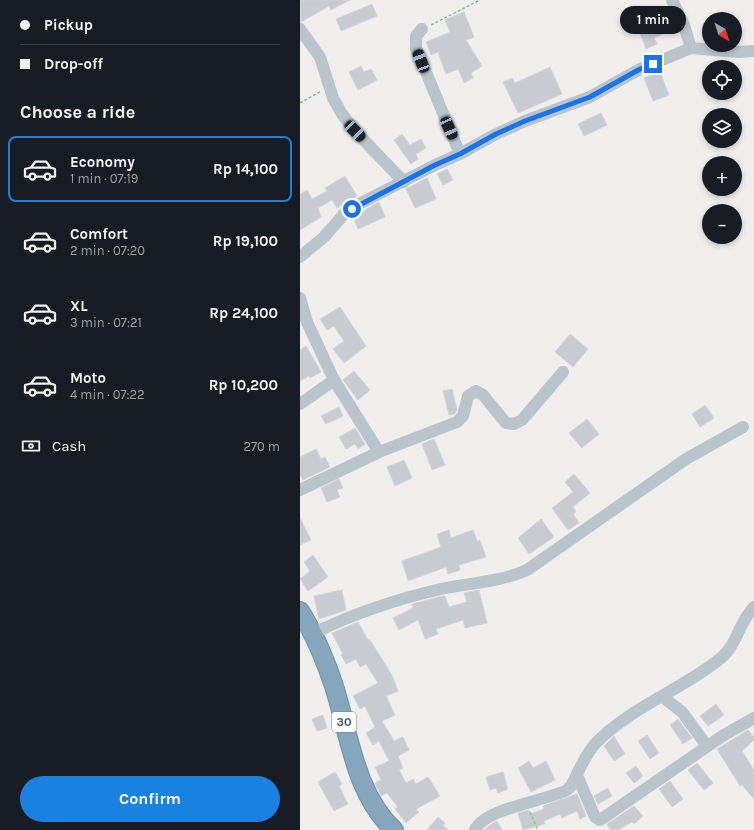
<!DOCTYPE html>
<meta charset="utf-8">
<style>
body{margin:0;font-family:Karla,sans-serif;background:#242831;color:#f1f3f6;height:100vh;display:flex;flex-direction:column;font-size:15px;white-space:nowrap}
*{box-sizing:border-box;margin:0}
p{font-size:13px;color:#9ea1a6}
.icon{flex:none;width:22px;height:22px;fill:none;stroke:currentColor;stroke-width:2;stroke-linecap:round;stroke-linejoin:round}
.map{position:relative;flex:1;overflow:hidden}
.drawer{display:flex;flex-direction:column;background:#171b24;width:300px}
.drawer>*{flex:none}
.guide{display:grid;align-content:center;height:88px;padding:0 20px;background:#171b24}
.needle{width:26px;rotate:141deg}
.controls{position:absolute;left:402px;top:12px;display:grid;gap:8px}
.controls a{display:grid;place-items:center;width:40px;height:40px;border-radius:50%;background:#171b24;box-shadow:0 2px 6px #0003;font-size:20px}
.end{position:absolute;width:18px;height:18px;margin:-9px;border:5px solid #1a73e8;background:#fff;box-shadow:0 0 0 2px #fff}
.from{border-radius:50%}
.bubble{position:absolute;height:28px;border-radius:14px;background:#171b24;box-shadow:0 2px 6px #0003;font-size:13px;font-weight:700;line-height:28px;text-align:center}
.car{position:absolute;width:12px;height:24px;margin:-12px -6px;border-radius:5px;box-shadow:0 0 3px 1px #0007;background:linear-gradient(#222 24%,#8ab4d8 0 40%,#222 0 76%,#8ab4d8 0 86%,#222 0)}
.guide b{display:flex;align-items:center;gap:14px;height:38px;font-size:15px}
.guide b+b{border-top:1px solid #363941}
.guide i{width:10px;height:10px;background:#f1f3f6}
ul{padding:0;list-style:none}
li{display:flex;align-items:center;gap:12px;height:66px;margin:0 8px 6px;padding:0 12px;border:2px solid transparent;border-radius:8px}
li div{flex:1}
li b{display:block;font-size:15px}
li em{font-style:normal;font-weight:700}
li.current{border-color:#1982e0}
li>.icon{width:36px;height:36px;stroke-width:1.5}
h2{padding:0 20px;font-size:18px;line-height:48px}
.pay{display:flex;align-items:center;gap:10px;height:44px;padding:0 20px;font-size:15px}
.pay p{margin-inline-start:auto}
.action{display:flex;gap:8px;margin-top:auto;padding:8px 20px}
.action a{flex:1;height:46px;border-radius:24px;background:#1982e0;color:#fff;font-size:16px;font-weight:700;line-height:46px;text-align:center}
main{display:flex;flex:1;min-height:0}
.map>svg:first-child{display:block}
.building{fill:#c8ccd1;stroke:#d2d5da}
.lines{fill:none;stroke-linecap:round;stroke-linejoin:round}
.highway-casing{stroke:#7091a9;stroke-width:20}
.path{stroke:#74cd98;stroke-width:1.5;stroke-dasharray:3 2;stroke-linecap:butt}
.minor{stroke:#b9c4cb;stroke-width:12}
.highway{stroke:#85a6bd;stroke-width:18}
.route{stroke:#1a73e8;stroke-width:5}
.labels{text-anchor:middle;stroke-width:4;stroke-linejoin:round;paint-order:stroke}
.shield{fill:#fff;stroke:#7e878c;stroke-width:1}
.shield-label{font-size:12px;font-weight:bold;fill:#46535b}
</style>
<main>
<section class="drawer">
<div class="guide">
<b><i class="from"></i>Pickup</b>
<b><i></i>Drop-off</b>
</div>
<h2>Choose a ride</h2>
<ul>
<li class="current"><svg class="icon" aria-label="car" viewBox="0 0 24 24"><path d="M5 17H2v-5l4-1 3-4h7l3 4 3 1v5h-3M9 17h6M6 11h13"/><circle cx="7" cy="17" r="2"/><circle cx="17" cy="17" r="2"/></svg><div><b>Economy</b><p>1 min · 07:19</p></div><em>Rp 14,100</em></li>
<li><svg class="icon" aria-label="car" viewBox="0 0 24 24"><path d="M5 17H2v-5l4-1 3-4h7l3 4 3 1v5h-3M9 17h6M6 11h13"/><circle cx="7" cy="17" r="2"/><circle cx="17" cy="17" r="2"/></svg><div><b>Comfort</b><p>2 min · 07:20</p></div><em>Rp 19,100</em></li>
<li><svg class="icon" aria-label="car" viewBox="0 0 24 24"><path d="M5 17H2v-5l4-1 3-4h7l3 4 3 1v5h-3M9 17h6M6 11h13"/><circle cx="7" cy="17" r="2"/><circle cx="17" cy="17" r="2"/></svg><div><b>XL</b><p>3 min · 07:21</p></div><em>Rp 24,100</em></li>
<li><svg class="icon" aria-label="car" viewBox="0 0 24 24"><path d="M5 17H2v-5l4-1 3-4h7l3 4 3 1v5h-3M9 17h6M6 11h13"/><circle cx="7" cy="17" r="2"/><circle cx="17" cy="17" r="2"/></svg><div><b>Moto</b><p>4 min · 07:22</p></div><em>Rp 10,200</em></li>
</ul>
<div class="pay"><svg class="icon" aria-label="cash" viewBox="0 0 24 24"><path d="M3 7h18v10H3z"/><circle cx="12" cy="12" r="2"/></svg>Cash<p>270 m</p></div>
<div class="action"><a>Confirm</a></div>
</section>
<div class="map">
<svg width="454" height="830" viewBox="0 0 454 830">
<rect width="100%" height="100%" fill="#f1eeee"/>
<path class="building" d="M0,0H50L31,10L29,6L1,22Z
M72,4L77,16L41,31L36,19Z
M164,12L174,37L166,40L182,66L171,73L173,78L164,83L158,69L146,74L138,52L131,55L126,42L150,32L145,20Z
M356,18L363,34L354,38L357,44L346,49L337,25Z
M61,66L64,72L71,69L77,80L58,90L49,72Z
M250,67L262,94L218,113L203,82L212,78L215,83Z
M360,72L369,95L353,101L344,78Z
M301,113L307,125L284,136L278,124Z
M102,134L110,145L121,139L126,148L116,154L118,159L111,164L94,140Z
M147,169L153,180L143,185L137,174Z
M45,176L57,196L37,208L32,200L18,208L21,217L0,230V194L7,190L12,199L27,191L25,188Z
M127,178L136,199L115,208L106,189Z
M79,202L85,217L58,229L53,217Z
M40,307L66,346L44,363L33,349L44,341L34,326L27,330L20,319Z
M270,334L288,349L273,367L255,352Z
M6,346L21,372L10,378L9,376L0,381V350Z
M54,371L70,390L58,400L43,380Z
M152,389L157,409L155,414L149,415L143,391Z
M405,405L414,418L400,427L392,414Z
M39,407L43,416L26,424L21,416Z
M287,419L299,434L282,448L269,433Z
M55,428L65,444L58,449L55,444L46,449L39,437Z
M134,439L145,465L132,470L122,444Z
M16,449L21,459L25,457L30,467L3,480L0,474V457Z
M104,460L112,478L95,486L87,467Z
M274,474L290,493L273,507L276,512L273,514L279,523L268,530L252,508L273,492L265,482Z
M39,479L43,488L37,490L40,497L27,502L21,488Z
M0,518L11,540L0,545Z
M241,519L254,537L229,554L218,538Z
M149,530L151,538L173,530L177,541L180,540L186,557L159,565L160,570L148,574L146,567L108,581L102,561L141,547L137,534Z
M13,555L28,577L8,591L0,579L10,571L4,562Z
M42,590L46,610L19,619L14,596Z
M179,590L187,623L165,628L163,620L136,629L138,634L125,639L118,620L99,630L93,618L113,608L112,604L143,596H145L149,607L167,602L164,593Z
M58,622L68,640H70L92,675L98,691L86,696L95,715L82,721L94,741L103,737L109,750L98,756L103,768L99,770L106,783L113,779L116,784L128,777L140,796L116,809L119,812L106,823L95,809L98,807L87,793L81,796L75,783L81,780L75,767L89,761L79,741L73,745L66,733L75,727L65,706L60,709L53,696L78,683L66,664L60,667L56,659L46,664L41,655L43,654L32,633Z
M416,704L424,715L408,726L400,716Z
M23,715L27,728L17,731L12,719Z
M378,719L392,738L383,744L370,725Z
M448,730L454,737V740L442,751L454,770V799L442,785L440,786L417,749Z
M347,735L359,753L350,759L338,741Z
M314,736L325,754L314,761L304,746Z
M229,761L233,768L246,761L255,780L231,792L218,768Z
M397,763L413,783L404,790L388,770Z
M336,766L343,776L334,783L326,773Z
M35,772L42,784L39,786L48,804L34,811L18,782Z
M203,772L208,789L198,793L196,788L190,790L186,777Z
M370,781L383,799L372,807L359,789Z
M308,788L312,796L298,804L294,796Z
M277,794L286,816L280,819L277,811L262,818L260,814L244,821L245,824L223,830L218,813L229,810L230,814L244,809L243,806Z
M334,806L343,816L334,824L332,822L318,830H310L307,824Z
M138,817L145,823L143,826L148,830H127Z
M197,821L202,830H184L193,823Z"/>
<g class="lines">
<defs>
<path id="highway" d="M0,611C14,633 24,657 33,683C49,731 54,793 94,830"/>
</defs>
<use href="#highway" class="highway-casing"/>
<path class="path" d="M131,25L180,0
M0,103L21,91
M230,812L238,830"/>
<path class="minor" d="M0,29L20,57L33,98L42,114L55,131L104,182
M122,29L116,36V48L160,154
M391,48L438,52L454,51
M0,257L24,237L45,213L59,204L135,165L160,154L196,134L225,121L290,97L340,69L391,48L384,25L372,0
M0,298L7,322L34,380L79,452
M0,404L34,380
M0,490L79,452L157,422L163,416L168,396L176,391L183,395L206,423L214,424L222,420L263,372
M14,633C55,613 97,599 141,589C170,583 200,582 227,570L386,459L443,427
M363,697L382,712L407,746
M277,775L295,817L300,820L424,735L454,718
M175,830C183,809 245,801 267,790L271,786C278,773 285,755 295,744C330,707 382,690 421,658C437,645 439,622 454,607"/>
<use href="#highway" class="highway"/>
</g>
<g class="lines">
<path class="route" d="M52,209L135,165L160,154L196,134L225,121L290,97L340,69L353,64"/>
</g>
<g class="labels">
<rect class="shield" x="32" y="712" width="24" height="20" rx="3"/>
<g class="shield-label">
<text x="44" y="726">30</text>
</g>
</g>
</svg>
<div class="controls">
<a><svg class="needle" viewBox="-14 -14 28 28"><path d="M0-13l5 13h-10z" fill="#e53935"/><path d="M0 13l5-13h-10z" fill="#9ea1a6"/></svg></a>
<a><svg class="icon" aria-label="locate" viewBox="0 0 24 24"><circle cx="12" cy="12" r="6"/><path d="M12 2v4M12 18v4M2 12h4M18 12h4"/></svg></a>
<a><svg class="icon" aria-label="layers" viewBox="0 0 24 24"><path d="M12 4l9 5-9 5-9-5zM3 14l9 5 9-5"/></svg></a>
<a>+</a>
<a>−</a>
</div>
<i class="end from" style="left:52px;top:209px"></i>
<i class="end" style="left:353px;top:64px"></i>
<div class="bubble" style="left:320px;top:6px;width:66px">1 min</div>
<i class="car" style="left:121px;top:61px;rotate:339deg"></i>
<i class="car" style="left:149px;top:128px;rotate:156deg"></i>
<i class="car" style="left:55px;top:131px;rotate:136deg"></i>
</div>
</main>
